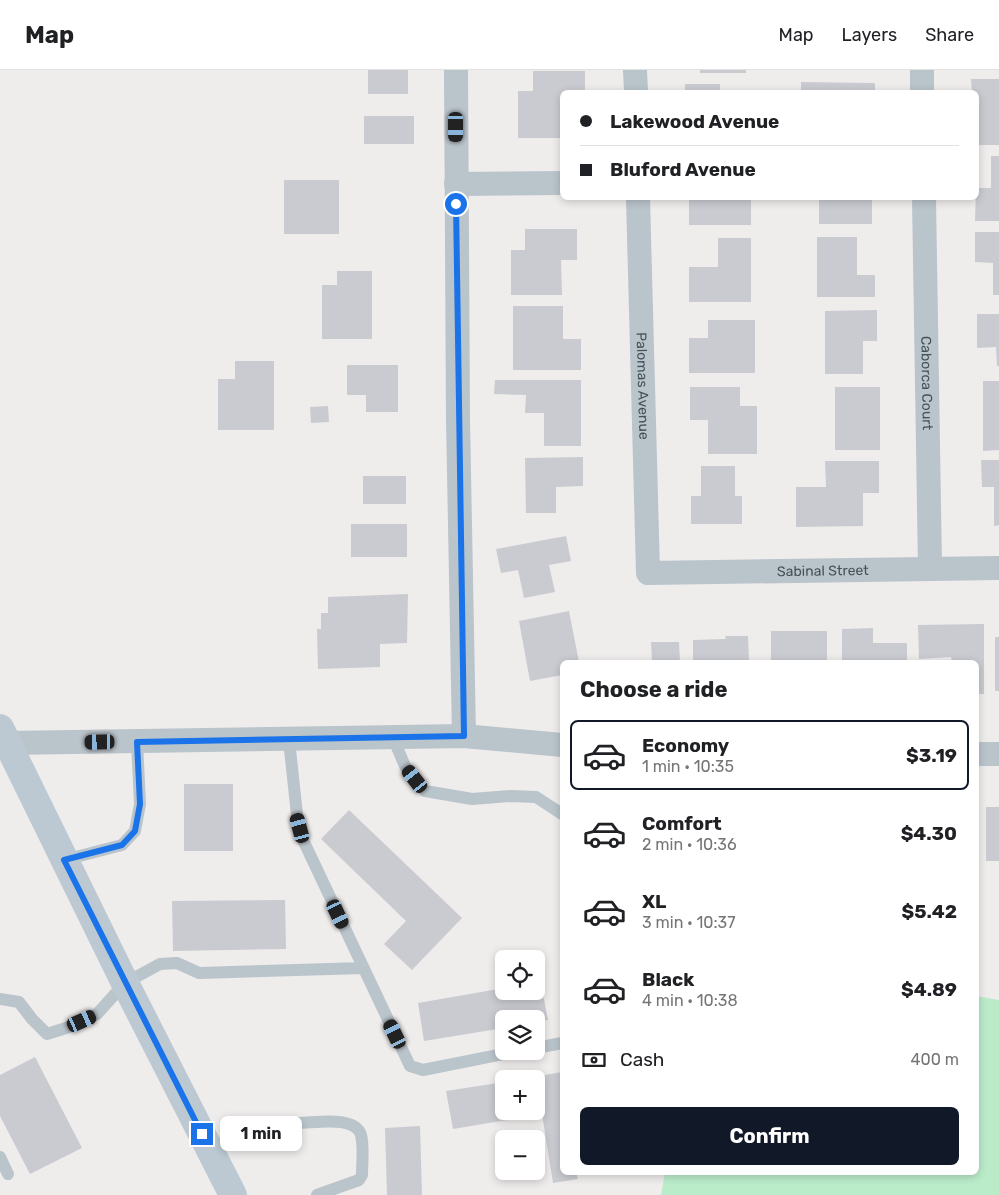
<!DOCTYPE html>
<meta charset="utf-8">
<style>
body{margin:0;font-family:Rubik,sans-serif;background:#f2f2f2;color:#202124;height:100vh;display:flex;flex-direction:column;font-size:19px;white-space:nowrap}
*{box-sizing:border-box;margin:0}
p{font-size:16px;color:#757577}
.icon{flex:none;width:28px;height:28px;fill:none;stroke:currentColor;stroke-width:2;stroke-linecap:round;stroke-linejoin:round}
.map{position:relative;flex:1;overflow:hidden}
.side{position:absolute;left:560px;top:590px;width:419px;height:515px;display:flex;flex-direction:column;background:#fff;border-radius:8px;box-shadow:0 2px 8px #0003}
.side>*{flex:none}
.guide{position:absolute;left:560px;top:20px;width:419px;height:110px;border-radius:8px;box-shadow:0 2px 8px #0003;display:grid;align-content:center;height:110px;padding:0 20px;background:#fff}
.buttons{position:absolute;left:495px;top:880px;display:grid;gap:10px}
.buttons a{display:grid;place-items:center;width:50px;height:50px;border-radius:8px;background:#fff;box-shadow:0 2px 8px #0003;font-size:25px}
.end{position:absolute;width:22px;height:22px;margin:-11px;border:6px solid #1a73e8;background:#fff;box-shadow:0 0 0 2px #fff}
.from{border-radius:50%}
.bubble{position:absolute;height:35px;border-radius:8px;background:#fff;box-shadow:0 2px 8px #0003;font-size:16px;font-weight:700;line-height:35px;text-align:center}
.car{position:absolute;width:15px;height:30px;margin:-15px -8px;border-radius:6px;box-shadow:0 0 4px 1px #0007;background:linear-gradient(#222 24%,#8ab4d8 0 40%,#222 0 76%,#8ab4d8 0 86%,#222 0)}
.guide b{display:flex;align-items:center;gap:18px;height:48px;font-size:19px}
.guide b+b{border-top:1px solid #e0e0e0}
.guide i{width:12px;height:12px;background:#202124}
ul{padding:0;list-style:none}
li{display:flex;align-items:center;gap:15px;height:70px;margin:0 10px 8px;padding:0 10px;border:2px solid transparent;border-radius:8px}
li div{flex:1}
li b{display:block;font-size:19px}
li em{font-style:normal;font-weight:700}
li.current{border-color:#111827}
li>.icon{width:45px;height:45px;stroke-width:1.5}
h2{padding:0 20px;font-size:22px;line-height:60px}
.pay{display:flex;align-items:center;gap:12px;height:55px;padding:0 20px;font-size:19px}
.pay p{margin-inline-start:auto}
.button{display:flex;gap:10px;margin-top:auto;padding:10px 20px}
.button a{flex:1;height:58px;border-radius:8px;background:#111827;color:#fff;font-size:20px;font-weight:700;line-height:58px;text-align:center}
header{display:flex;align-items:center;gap:30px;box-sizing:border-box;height:70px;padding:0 25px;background:#fff;border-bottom:1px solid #e0e0e0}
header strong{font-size:24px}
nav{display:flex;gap:28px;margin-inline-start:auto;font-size:18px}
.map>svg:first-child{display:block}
.green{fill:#baecca}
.building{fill:#c9cbd1}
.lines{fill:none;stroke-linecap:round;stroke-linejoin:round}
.lane{stroke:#bac4cb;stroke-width:12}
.street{stroke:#bac4cb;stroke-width:24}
.secondary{stroke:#bcc9d2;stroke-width:28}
.route{stroke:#1a73e8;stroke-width:6}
.labels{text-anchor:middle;stroke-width:4;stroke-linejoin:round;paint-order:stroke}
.street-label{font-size:14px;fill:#455058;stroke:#fff}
</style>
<header>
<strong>Map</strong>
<nav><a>Map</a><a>Layers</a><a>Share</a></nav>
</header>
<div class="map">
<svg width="999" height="1125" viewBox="0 0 999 1125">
<rect width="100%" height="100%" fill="#efecec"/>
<path class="green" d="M976,926L999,930V1125H661L665,1103L976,1102Z"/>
<path class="building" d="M368,0H408V24H368Z
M700,0H746V3H700Z
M533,1H585V22H562V68H518V21H533Z
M971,9H999V75H976V22H972Z
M801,12L875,13V22H801Z
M685,14H720V22H685Z
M364,46H414V74H364Z
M991,86H999V151H975L976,118H991Z
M284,110H339V164H284Z
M689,128H751V155H689Z
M819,128H872V154H819Z
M525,159H577V190H561L562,225H511V180H525Z
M975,162H999V225H993V193L975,192Z
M817,167H857V205H875V227H817Z
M718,168H751V232H689V197H718Z
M337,201H372V269H322V215H337Z
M513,236H563V269H581V300H513Z
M877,240V271H863V304H825V241Z
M977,244H999V296H997L996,277L977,278Z
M708,250H755V303H689V268H708Z
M235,291H274V360H218V309H235Z
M347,295H398V342H366V325H347Z
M495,310H581V376H544V343H525L526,325L494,324Z
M983,311H999V380L983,381Z
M690,317H740V336H757V384H708V350H690Z
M835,317H880V380H835Z
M328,336L329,352L311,353L310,337Z
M583,387V416L556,417V443H526L525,388Z
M981,390H999V455L994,456V417H982Z
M825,391H879V423H863V456L796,457V417H826Z
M701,396H735V426H742V454H691V426H701Z
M363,406H406V434H363Z
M351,454H407V487H351Z
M566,466L571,491L549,495L555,522L524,528L518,500L501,503L496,479Z
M408,524L407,573L380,574V597L318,599L317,559H321V543H328V527Z
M569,541L579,592H562V605L530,611L519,551Z
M984,554V624H976V592H952L951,587L919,589L918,555Z
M873,558V573H907V592H842V559Z
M771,561H827V592H771Z
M725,566H748L749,592H693V570L726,569Z
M995,567H999V621H995Z
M651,572H679L680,592H652Z
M184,714H233V781H184Z
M986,737H999V791H986Z
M349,740L462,848L412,900L384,874L406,851L321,769Z
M285,830L286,879L173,881L172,831Z
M536,889L548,950L536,952V949H504V958L424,971L418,933L504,918V921H536Z
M35,987L82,1078L30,1104L0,1046V1005Z
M562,1002V1102H576L578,1109L553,1113L542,1044L453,1059L446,1021L504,1012V1041H536V1009L528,1008Z
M420,1056L422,1125H387L385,1058Z"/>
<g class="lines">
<path class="lane" d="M393,668L405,696L425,721L472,729L510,726L536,727L562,744
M289,670L297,745L304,772L410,996L423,1000L518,981
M64,790L122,775L135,761L140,734L137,671
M0,929L19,932L32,949L47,964L66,958L97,944L125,913L160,894L177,893L199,903L364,898
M536,978L562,973
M299,1053C315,1053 355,1045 361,1065C364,1076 362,1094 362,1105L359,1110L317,1125
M0,1087L8,1104"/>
<g class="street">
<path d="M456,0L458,350L464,666"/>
<path d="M635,0L636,22"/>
<path d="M922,0V22"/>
<path d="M456,114L562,113"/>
<path id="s1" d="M638,128L648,503L999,498"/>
<path id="s2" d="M924,128L930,498"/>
<path d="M7,673L464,666L562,675"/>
<path d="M976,684H999"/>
</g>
<path class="secondary" d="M0,658L125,913L233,1125"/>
</g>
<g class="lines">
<path class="route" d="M202,1064L64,790L122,775L135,761L140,734L137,672L464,666L456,134"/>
</g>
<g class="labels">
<g class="street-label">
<text dy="5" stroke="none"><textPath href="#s2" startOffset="185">Caborca Court</textPath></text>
<text dy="5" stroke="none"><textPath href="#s1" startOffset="188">Palomas Avenue</textPath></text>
<text dy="5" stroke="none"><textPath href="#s1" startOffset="550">Sabinal Street</textPath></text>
</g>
</g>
</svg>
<div class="buttons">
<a><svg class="icon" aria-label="locate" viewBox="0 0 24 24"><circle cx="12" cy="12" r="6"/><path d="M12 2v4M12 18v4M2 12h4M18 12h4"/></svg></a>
<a><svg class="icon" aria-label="layers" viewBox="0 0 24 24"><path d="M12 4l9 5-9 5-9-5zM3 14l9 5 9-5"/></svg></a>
<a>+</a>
<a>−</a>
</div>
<i class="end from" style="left:456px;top:134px"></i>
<i class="end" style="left:202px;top:1064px"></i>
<div class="bubble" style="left:220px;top:1046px;width:82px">1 min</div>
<i class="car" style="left:456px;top:57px;rotate:180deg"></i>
<i class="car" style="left:100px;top:672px;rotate:269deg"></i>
<i class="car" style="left:415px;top:709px;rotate:322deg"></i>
<i class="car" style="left:300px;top:758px;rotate:345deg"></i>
<i class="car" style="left:338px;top:844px;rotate:155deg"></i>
<i class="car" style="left:82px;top:951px;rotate:66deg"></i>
<i class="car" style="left:395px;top:964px;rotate:334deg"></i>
<div class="guide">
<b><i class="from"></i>Lakewood Avenue</b>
<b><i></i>Bluford Avenue</b>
</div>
<section class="side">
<h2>Choose a ride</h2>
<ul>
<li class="current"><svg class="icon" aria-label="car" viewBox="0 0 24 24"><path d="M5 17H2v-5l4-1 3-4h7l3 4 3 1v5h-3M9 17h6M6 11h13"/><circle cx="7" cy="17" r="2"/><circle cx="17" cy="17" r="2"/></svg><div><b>Economy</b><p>1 min · 10:35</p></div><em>$3.19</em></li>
<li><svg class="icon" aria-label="car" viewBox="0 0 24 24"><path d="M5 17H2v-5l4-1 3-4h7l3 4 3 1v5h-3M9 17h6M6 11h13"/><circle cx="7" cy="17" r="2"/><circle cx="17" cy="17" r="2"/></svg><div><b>Comfort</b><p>2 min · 10:36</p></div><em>$4.30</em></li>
<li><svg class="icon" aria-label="car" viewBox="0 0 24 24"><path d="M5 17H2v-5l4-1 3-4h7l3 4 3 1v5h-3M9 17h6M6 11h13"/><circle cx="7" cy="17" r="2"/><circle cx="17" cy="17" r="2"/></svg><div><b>XL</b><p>3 min · 10:37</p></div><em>$5.42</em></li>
<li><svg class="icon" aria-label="car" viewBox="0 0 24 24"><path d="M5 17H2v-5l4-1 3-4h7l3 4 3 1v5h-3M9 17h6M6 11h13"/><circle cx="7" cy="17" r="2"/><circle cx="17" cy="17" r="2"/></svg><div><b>Black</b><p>4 min · 10:38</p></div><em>$4.89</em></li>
</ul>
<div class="pay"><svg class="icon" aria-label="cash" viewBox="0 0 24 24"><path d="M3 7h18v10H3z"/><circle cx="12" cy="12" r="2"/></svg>Cash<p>400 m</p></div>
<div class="button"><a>Confirm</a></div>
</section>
</div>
